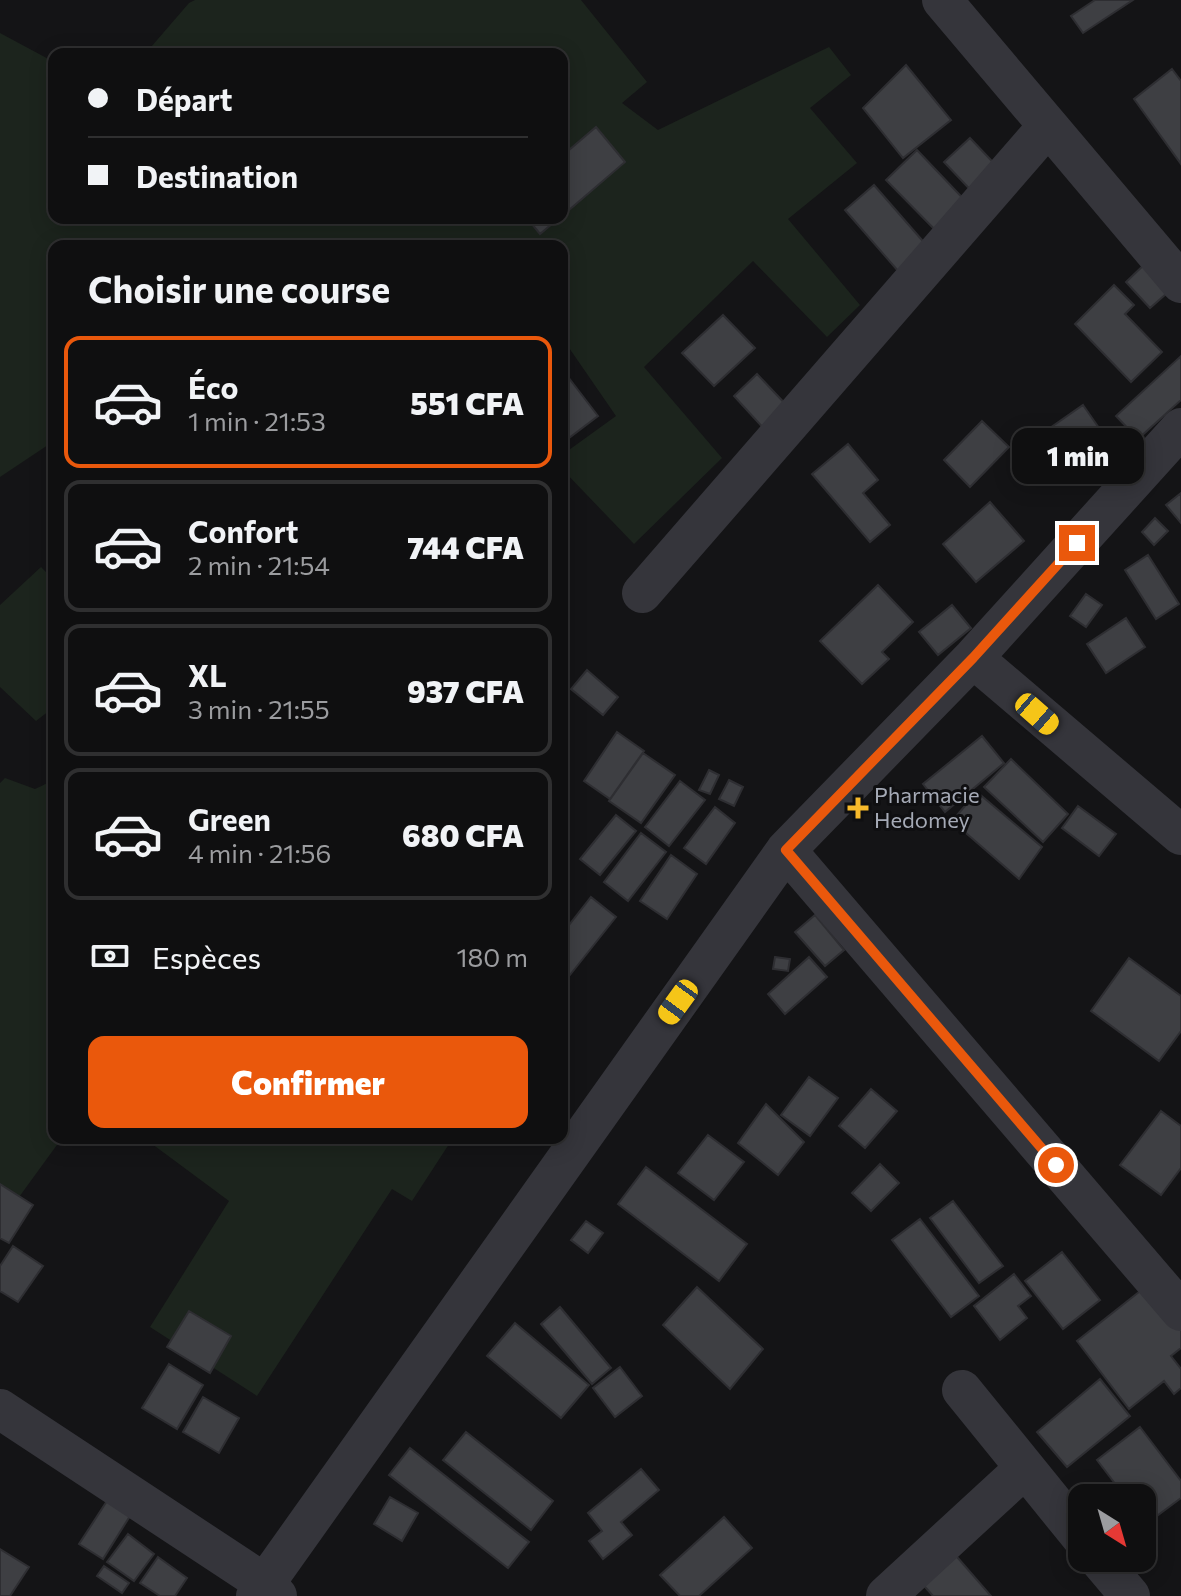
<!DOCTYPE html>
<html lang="fr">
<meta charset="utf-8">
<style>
body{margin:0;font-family:Commissioner,sans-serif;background:#1d1d1e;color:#f1f3f6;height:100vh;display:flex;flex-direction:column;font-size:30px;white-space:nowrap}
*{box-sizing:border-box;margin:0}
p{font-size:26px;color:#9b9c9f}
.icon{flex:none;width:44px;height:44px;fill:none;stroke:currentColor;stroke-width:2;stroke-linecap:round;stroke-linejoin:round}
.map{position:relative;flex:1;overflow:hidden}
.panel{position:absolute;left:48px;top:240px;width:520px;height:904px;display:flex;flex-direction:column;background:#0f0f10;border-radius:16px;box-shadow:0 4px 20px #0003,0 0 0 2px #2f2f30}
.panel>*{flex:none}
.top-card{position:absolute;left:48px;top:48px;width:520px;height:176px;border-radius:16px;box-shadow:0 4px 20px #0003,0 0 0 2px #2f2f30;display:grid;align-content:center;height:176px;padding:0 40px;background:#0f0f10}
.needle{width:52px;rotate:143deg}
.fabs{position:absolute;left:1068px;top:1484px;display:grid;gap:16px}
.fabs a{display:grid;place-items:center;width:88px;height:88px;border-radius:16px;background:#0f0f10;box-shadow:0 4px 20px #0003,0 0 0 2px #2f2f30;font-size:40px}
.end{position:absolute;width:36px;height:36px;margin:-18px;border:10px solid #ea580c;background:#fff;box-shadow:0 0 0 4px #fff}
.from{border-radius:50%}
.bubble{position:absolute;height:56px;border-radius:16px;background:#0f0f10;box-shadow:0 4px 20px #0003,0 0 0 2px #2f2f30;font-size:26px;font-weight:800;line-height:56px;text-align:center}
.car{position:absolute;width:24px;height:48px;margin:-24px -12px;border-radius:10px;box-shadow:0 0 6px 2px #0007;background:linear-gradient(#f5c518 24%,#345 0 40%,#f5c518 0 76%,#345 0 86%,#f5c518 0)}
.top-card b{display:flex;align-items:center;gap:28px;height:76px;font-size:30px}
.top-card b+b{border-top:2px solid #2f2f30}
.top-card i{width:20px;height:20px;background:#f1f3f6}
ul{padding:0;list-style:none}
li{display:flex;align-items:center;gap:24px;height:132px;margin:0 16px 12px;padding:0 24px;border:4px solid #2f2f30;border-radius:16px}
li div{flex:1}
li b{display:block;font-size:30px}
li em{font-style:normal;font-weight:800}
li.active{border-color:#ea580c}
li>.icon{width:72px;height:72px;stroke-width:1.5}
h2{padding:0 40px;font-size:36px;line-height:96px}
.pay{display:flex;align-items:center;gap:20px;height:88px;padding:0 40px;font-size:30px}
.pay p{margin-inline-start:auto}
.primary-button{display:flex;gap:16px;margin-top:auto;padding:16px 40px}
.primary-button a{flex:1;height:92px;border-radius:16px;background:#ea580c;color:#fff;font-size:32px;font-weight:800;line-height:92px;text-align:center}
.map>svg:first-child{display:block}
.green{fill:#1c241d}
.building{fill:#3e3f43;stroke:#2e2e32;stroke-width:2}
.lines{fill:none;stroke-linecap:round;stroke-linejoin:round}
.minor{stroke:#35353b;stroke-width:40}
.route{stroke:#ea580c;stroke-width:10}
.poi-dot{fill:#f7ba2b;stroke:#0f0f11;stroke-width:3}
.labels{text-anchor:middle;stroke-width:6;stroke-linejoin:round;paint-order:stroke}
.poi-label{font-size:22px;fill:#a5aab6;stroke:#0f0f11;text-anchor:start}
</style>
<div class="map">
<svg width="1181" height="1596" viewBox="0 0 1181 1596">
<rect width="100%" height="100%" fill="#141416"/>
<path class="green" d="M195,0H581L647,82L622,103L658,130L829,47L851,75L810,108L857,163L788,219L860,305L827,337L753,261L644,367L722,458L634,544L562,469V455L616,416L565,342L562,343V246H54V441L0,477V33L54,62V218H562V54H145L189,3Z
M41,567L54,580V707L36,721L0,687V605Z
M5,778L35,789L54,780V1138H62L6,1215L0,1211V783Z
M144,1138H453L412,1201L392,1189L257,1396L150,1327L229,1201Z"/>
<path class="building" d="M1095,0H1133L1083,33L1071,16Z
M906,65L951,120L903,158L863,108Z
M1172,69L1181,81V164L1134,99Z
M596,127L625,162L562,216V156Z
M970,138L1008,178L982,202L944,162Z
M917,150L976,212L946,241L886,180Z
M874,185L928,247L899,272L845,210Z
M527,218H559L540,234Z
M1149,260L1174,287L1150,308L1126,282Z
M1114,285L1134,305L1125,314L1162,352L1131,382L1075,324Z
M723,315L755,348L714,386L682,353Z
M1181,356V400L1138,439L1116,416Z
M562,369L598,416L565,441L562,437Z
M757,374L792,411L767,432L734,396Z
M1083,405L1106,438L1049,477L1027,444Z
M982,421L1009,447L970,487L944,460Z
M848,444L878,480L863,493L890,525L870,542L812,474Z
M1181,493V523L1166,505Z
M990,502L1024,541L976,582L943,544Z
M1155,518L1168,531L1154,545L1142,532Z
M1148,555L1179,604L1156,619L1125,570Z
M878,585L913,622L882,652L889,659L862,684L820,641Z
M1086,594L1102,605L1086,627L1070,616Z
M952,605L971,628L938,655L919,632Z
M1126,618L1145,647L1106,673L1087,644Z
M587,670L618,697L603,715L571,689Z
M617,732L644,751L610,799L584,781Z
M982,736L1004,763L945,812L923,784Z
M643,753L675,775L641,823L609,801Z
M1011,759L1068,814L1043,842L984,787Z
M709,770L719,775L710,794L699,790Z
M729,780L743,787L734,806L719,799Z
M680,781L705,800L669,846L645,827Z
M977,792L1042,847L1019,879L952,821Z
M1078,806L1116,834L1099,856L1062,828Z
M715,807L735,823L706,864L684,848Z
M616,815L636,831L600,875L580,859Z
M641,833L666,852L628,901L604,882Z
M671,855L697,874L667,919L640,901Z
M591,897L616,917L562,985V934Z
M815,915L844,950L825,966L795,932Z
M775,957L790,959L788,971L773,969Z
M809,957L827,977L785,1014L768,994Z
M1129,958L1181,996V1031L1159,1061L1091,1011Z
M809,1077L838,1098L810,1136L781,1115Z
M871,1089L897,1111L865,1148L839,1126Z
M766,1104L804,1142L778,1175L738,1143Z
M1161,1111L1181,1126V1168L1161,1195L1120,1165Z
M708,1135L744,1162L714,1200L678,1173Z
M880,1164L899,1183L871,1211L852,1193Z
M646,1167L747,1244L719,1281L618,1204Z
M0,1184L33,1205L9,1243L0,1238Z
M953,1201L1003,1266L979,1283L930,1218Z
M920,1219L979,1296L951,1317L892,1240Z
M586,1221L603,1233L588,1253L571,1240Z
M13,1246L43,1266L18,1302L0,1291V1266Z
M1062,1252L1100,1300L1063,1329L1025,1281Z
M1014,1274L1031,1296L1018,1306L1027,1318L1000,1340L974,1306Z
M1149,1284L1181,1316V1348L1171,1356L1181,1369V1388L1174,1394L1164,1381L1129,1409L1077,1341Z
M697,1287L763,1349L730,1389L663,1325Z
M560,1307L611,1368L592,1384L541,1324Z
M189,1311L231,1336L210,1373L167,1347Z
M515,1323L589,1385L561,1418L487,1356Z
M169,1364L203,1385L177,1429L142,1408Z
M620,1367L642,1396L615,1417L593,1388Z
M1100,1379L1130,1416L1067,1467L1037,1432Z
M203,1397L239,1418L219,1453L183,1432Z
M1140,1427L1181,1481V1498L1146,1524L1142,1519V1498H1126L1097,1460Z
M466,1432L553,1501L531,1530L443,1460Z
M410,1448L529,1542L508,1568L389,1475Z
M641,1469L659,1490L621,1522L632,1535L603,1559L589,1541L602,1531L588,1513Z
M390,1497L418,1513L402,1541L374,1524Z
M107,1501L130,1516L103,1559L79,1544Z
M724,1517L752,1548L699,1596H680L660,1575Z
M128,1534L154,1554L134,1581L107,1562Z
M0,1549L29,1567L10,1596H0Z
M951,1550L991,1596H933L918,1579Z
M158,1557L187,1578L175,1596H160L140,1583Z
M104,1566L129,1583L122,1593L97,1576Z"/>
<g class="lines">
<path class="minor" d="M942,0L1181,283
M642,593L1048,126
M973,658L1181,835
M786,850L1181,1311
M962,1390L1082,1538
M0,1409L264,1583L277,1596
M1098,1558L1130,1596
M256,1596L786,850L973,658L1181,428
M886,1596L1024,1469"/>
</g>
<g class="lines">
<path class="route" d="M1056,1165L786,850L973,658L1077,543"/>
</g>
<path class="poi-dot" d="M854 796h8v8h8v8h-8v8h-8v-8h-8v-8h8z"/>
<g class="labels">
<g class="poi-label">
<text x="874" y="803">Pharmacie<tspan x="874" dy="25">Hedomey</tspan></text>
</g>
</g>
</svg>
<div class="fabs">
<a><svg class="needle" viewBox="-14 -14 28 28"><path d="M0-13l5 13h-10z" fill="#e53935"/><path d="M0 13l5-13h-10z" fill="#9b9c9f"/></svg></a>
</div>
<i class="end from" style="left:1056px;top:1165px"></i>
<i class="end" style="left:1077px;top:543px"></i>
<div class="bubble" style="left:1012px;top:428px;width:132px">1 min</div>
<i class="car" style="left:1037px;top:714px;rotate:131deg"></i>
<i class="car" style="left:678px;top:1002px;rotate:216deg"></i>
<div class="top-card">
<b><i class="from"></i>Départ</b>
<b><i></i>Destination</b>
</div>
<section class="panel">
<h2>Choisir une course</h2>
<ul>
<li class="active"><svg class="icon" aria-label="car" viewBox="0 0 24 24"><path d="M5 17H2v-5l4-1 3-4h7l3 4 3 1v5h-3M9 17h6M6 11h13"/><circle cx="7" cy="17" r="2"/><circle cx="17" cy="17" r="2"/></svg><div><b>Éco</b><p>1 min · 21:53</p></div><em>551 CFA</em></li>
<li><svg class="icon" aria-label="car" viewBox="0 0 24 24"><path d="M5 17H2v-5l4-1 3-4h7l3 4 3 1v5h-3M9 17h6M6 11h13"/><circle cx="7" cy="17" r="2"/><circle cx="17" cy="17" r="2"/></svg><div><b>Confort</b><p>2 min · 21:54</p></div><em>744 CFA</em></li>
<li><svg class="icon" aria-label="car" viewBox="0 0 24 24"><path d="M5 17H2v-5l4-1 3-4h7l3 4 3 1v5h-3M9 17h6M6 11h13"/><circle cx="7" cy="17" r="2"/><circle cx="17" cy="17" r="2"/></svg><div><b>XL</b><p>3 min · 21:55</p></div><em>937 CFA</em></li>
<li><svg class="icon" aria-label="car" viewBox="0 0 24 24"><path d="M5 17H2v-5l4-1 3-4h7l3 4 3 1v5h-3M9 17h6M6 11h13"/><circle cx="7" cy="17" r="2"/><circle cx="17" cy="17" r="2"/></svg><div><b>Green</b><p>4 min · 21:56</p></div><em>680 CFA</em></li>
</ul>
<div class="pay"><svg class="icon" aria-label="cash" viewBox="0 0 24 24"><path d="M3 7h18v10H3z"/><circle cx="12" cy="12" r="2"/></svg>Espèces<p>180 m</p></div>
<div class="primary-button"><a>Confirmer</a></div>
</section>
</div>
